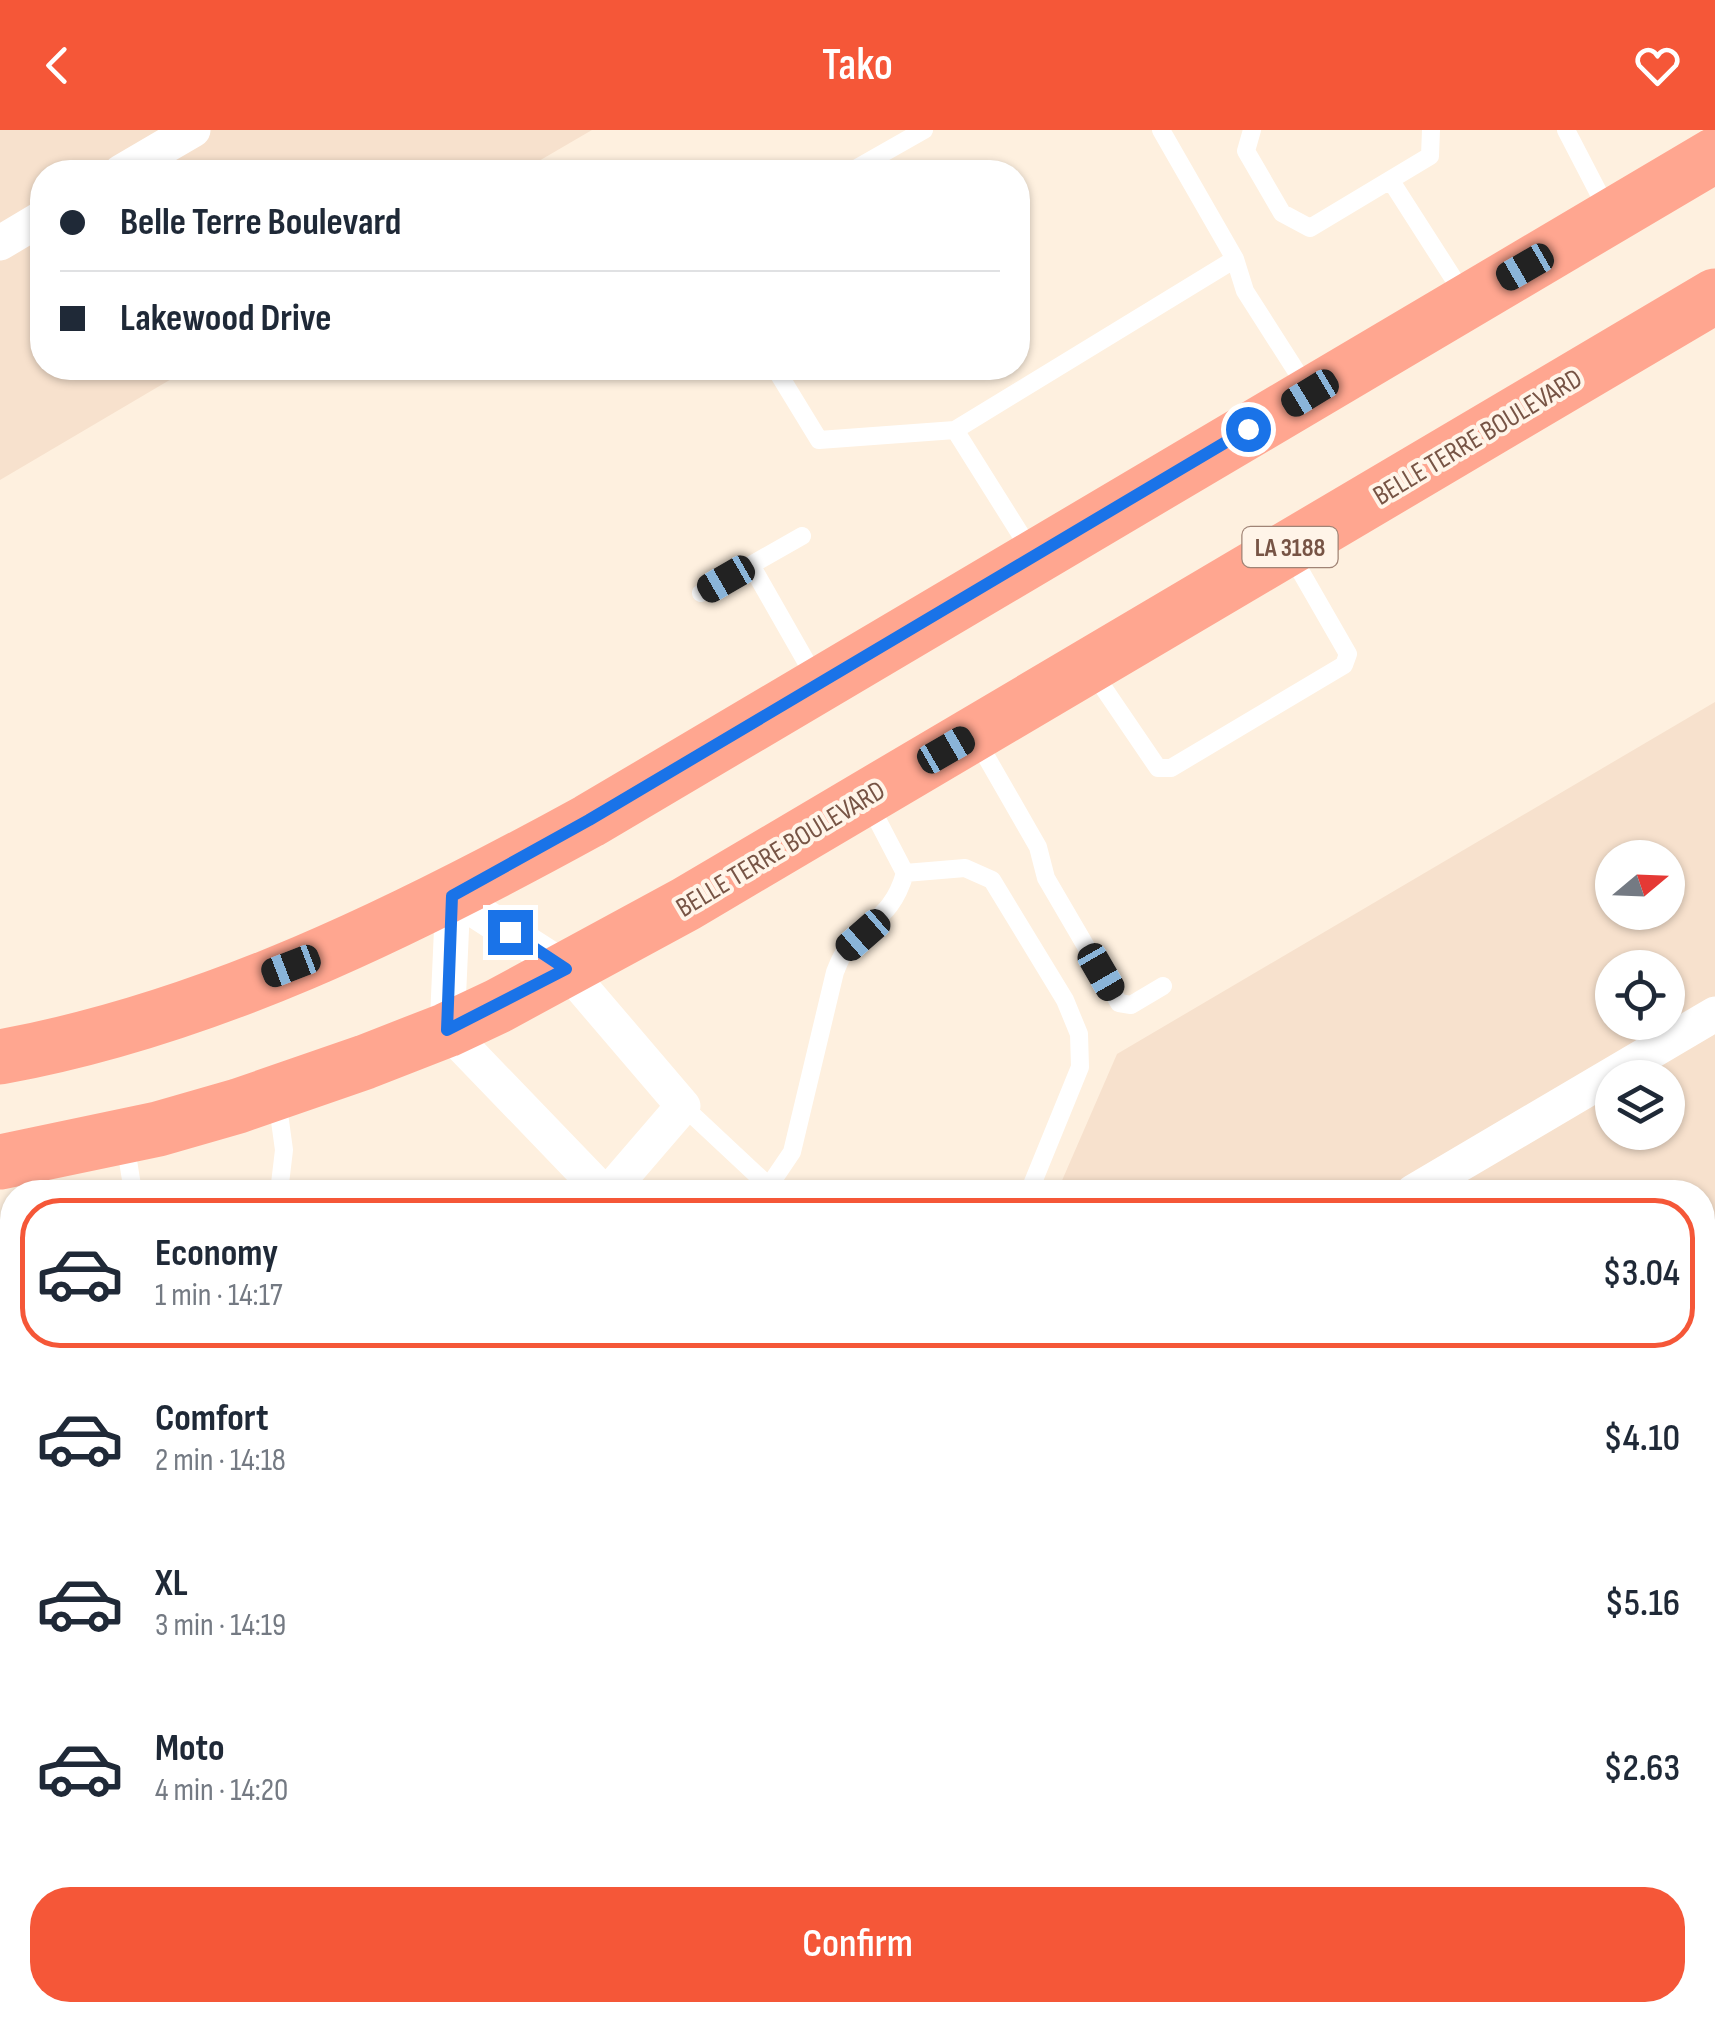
<!DOCTYPE html>
<meta charset="utf-8">
<style>
body{margin:0;font-family:"Sofia Sans Condensed",sans-serif;background:#f2f2f3;color:#1f2937;height:100vh;display:flex;flex-direction:column;font-size:38px;white-space:nowrap}
*{box-sizing:border-box;margin:0}
p{font-size:32px;color:#747a83}
.icon{flex:none;width:55px;height:55px;fill:none;stroke:currentColor;stroke-width:2;stroke-linecap:round;stroke-linejoin:round}
.map{position:relative;flex:1;overflow:hidden}
.side{position:absolute;left:0px;top:1050px;width:1715px;height:842px;display:flex;flex-direction:column;background:#fff;border-radius:40px 40px 0 0;box-shadow:0 2px 8px #0004}
.side>*{flex:none}
.banner{position:absolute;left:30px;top:30px;width:1000px;height:220px;border-radius:40px;box-shadow:0 2px 8px #0004;display:grid;align-content:center;height:220px;padding:0 30px;background:#fff}
.needle{width:65px;rotate:71deg}
.buttons{position:absolute;left:1595px;top:710px;display:grid;gap:20px}
.buttons a{display:grid;place-items:center;width:90px;height:90px;border-radius:50%;background:#fff;box-shadow:0 2px 8px #0004;font-size:50px}
.end{position:absolute;width:45px;height:45px;margin:-22px;border:12px solid #1a73e8;background:#fff;box-shadow:0 0 0 5px #fff}
.from{border-radius:50%}
.car{position:absolute;width:30px;height:60px;margin:-30px -15px;border-radius:12px;box-shadow:0 0 8px 2px #0007;background:linear-gradient(#222 24%,#8ab4d8 0 40%,#222 0 76%,#8ab4d8 0 86%,#222 0)}
.banner b{display:flex;align-items:center;gap:35px;height:95px;font-size:38px}
.banner b+b{border-top:2px solid #e0e1e3}
.banner i{width:25px;height:25px;background:#1f2937}
ul{padding:18px 0 0;list-style:none}
li{display:flex;align-items:center;gap:30px;height:150px;margin:0 20px 15px;padding:0 10px;border:5px solid transparent;border-radius:40px}
li div{flex:1}
li b{display:block;font-size:38px}
li em{font-style:normal;font-weight:600}
li.current{border-color:#f55738}
li>.icon{width:90px;height:90px;stroke-width:1.5}
.action{display:flex;gap:20px;margin-top:auto;padding:20px 30px}
.action a{flex:1;height:115px;border-radius:40px;background:#f55738;color:#fff;font-size:40px;font-weight:600;line-height:115px;text-align:center}
header{display:flex;justify-content:space-between;align-items:center;height:130px;padding:0 30px;background:#f55738;color:#fff;font-size:45px;font-weight:600}
.map>svg:first-child{display:block}
.residential{fill:#f7e1cd;fill-rule:evenodd}
.water{fill:url(#water-waves);stroke:#98d6dc;stroke-width:2.5}
.lines{fill:none;stroke-linecap:round;stroke-linejoin:round}
.lane{stroke:#fff;stroke-width:18}
.street{stroke:#fff;stroke-width:35}
.highway{stroke:#ffa690;stroke-width:55}
.route{stroke:#1a73e8;stroke-width:12}
.labels{text-anchor:middle;stroke-width:8;stroke-linejoin:round;paint-order:stroke}
.shield{fill:#fff4e8;stroke:#a08476;stroke-width:2.5}
.shield-label{font-size:25px;font-weight:bold;fill:#775445}
.street-label{font-size:28px;fill:#775445;stroke:#fff4e8}
</style>
<header><svg class="icon" aria-label="back" viewBox="0 0 24 24"><path d="M15 5l-7 7 7 7"/></svg>Tako<svg class="icon" aria-label="heart" viewBox="0 0 24 24"><path d="M12 20l-8-8c-3-5 5-10 8-4 3-6 11-1 8 4z"/></svg></header>
<div class="map">
<svg width="1715" height="1891" viewBox="0 0 1715 1891">
<defs>
<pattern id="water-waves" width="16" height="10" patternUnits="userSpaceOnUse" patternTransform="scale(2.5)"><rect width="16" height="10" fill="#b2e5e9"/><path d="M0 5q4-4 8 0t8 0" fill="none" stroke="#96bcbf"/></pattern>
</defs>
<rect width="100%" height="100%" fill="#fef0df"/>
<path class="residential" d="M0,0H592L520,42H42V238H190L0,350Z
M1715,572V1891H691L700,1880H1702V1062H1057L1117,924ZM1612,728H1668V782H1612ZM1612,838H1668V892H1612ZM1612,948H1668V1002H1612Z"/>
<path class="water" d="M0,1838L12,1839V1880H120L138,1891H0Z
M700,1880H858L855,1891H691Z
M1441,1880H1573L1570,1891H1443Z"/>
<g class="lines">
<path class="lane" d="M1161,0L1235,129L1245,161L1307,258
M1252,0L1246,21L1282,83L1310,98L1430,26L1431,0
M1566,0L1609,83
M850,42L924,0
M1391,51L1464,165
M775,238L819,310L955,300L1031,421
M955,300L1235,129
M802,406L751,435L816,549
M701,463L751,435
M1092,541L1158,638H1171L1344,535L1348,524L1290,423
M976,609L1038,717L1046,748L1119,873L1131,875L1163,856
M905,743L965,738L992,750L1065,870L1079,904L1080,937L1029,1062
M277,969L284,1020L279,1062
M683,976L775,1062
M125,1012L133,1062
M765,1062L792,1022L835,842C838,835 841,826 846,820C869,789 892,788 905,743L868,672"/>
<path class="street" d="M121,42L193,0
M0,113L42,88
M453,766L566,839L683,976L609,1062
M453,766L447,900L603,1062
M1413,1062L1715,884
M1702,1406L1715,1411
M1702,1526L1715,1530
M1150,1891V1880"/>
<path class="highway" d="M0,927C209,889 405,792 589,691L1715,25
M0,1032L158,999L238,976L365,932L447,900L498,876L686,774L1715,166"/>
</g>
<g class="lines">
<path class="route" d="M510,802L566,839L447,900L452,766L589,690L1248,299"/>
</g>
<g class="labels">
<rect class="shield" x="1242.5" y="397" width="95" height="40" rx="8"/>
<g class="shield-label">
<text x="1290" y="426">LA 3188</text>
</g>
<g class="street-label">
<text transform="translate(1477 306) rotate(-31)" y="10">BELLE TERRE BOULEVARD</text>
<text transform="translate(780 718) rotate(-31)" y="10">BELLE TERRE BOULEVARD</text>
</g>
</g>
</svg>
<div class="buttons">
<a><svg class="needle" viewBox="-14 -14 28 28"><path d="M0-13l5 13h-10z" fill="#e53935"/><path d="M0 13l5-13h-10z" fill="#747a83"/></svg></a>
<a><svg class="icon" aria-label="locate" viewBox="0 0 24 24"><circle cx="12" cy="12" r="6"/><path d="M12 2v4M12 18v4M2 12h4M18 12h4"/></svg></a>
<a><svg class="icon" aria-label="layers" viewBox="0 0 24 24"><path d="M12 4l9 5-9 5-9-5zM3 14l9 5 9-5"/></svg></a>
</div>
<i class="end from" style="left:1248px;top:299px"></i>
<i class="end" style="left:510px;top:802px"></i>
<i class="car" style="left:1525px;top:137px;rotate:240deg"></i>
<i class="car" style="left:1310px;top:263px;rotate:239deg"></i>
<i class="car" style="left:726px;top:449px;rotate:240deg"></i>
<i class="car" style="left:946px;top:620px;rotate:60deg"></i>
<i class="car" style="left:863px;top:805px;rotate:229deg"></i>
<i class="car" style="left:291px;top:836px;rotate:249deg"></i>
<i class="car" style="left:1101px;top:842px;rotate:150deg"></i>
<div class="banner">
<b><i class="from"></i>Belle Terre Boulevard</b>
<b><i></i>Lakewood Drive</b>
</div>
<section class="side">
<ul>
<li class="current"><svg class="icon" aria-label="car" viewBox="0 0 24 24"><path d="M5 17H2v-5l4-1 3-4h7l3 4 3 1v5h-3M9 17h6M6 11h13"/><circle cx="7" cy="17" r="2"/><circle cx="17" cy="17" r="2"/></svg><div><b>Economy</b><p>1 min · 14:17</p></div><em>$3.04</em></li>
<li><svg class="icon" aria-label="car" viewBox="0 0 24 24"><path d="M5 17H2v-5l4-1 3-4h7l3 4 3 1v5h-3M9 17h6M6 11h13"/><circle cx="7" cy="17" r="2"/><circle cx="17" cy="17" r="2"/></svg><div><b>Comfort</b><p>2 min · 14:18</p></div><em>$4.10</em></li>
<li><svg class="icon" aria-label="car" viewBox="0 0 24 24"><path d="M5 17H2v-5l4-1 3-4h7l3 4 3 1v5h-3M9 17h6M6 11h13"/><circle cx="7" cy="17" r="2"/><circle cx="17" cy="17" r="2"/></svg><div><b>XL</b><p>3 min · 14:19</p></div><em>$5.16</em></li>
<li><svg class="icon" aria-label="car" viewBox="0 0 24 24"><path d="M5 17H2v-5l4-1 3-4h7l3 4 3 1v5h-3M9 17h6M6 11h13"/><circle cx="7" cy="17" r="2"/><circle cx="17" cy="17" r="2"/></svg><div><b>Moto</b><p>4 min · 14:20</p></div><em>$2.63</em></li>
</ul>
<div class="action"><a>Confirm</a></div>
</section>
</div>
